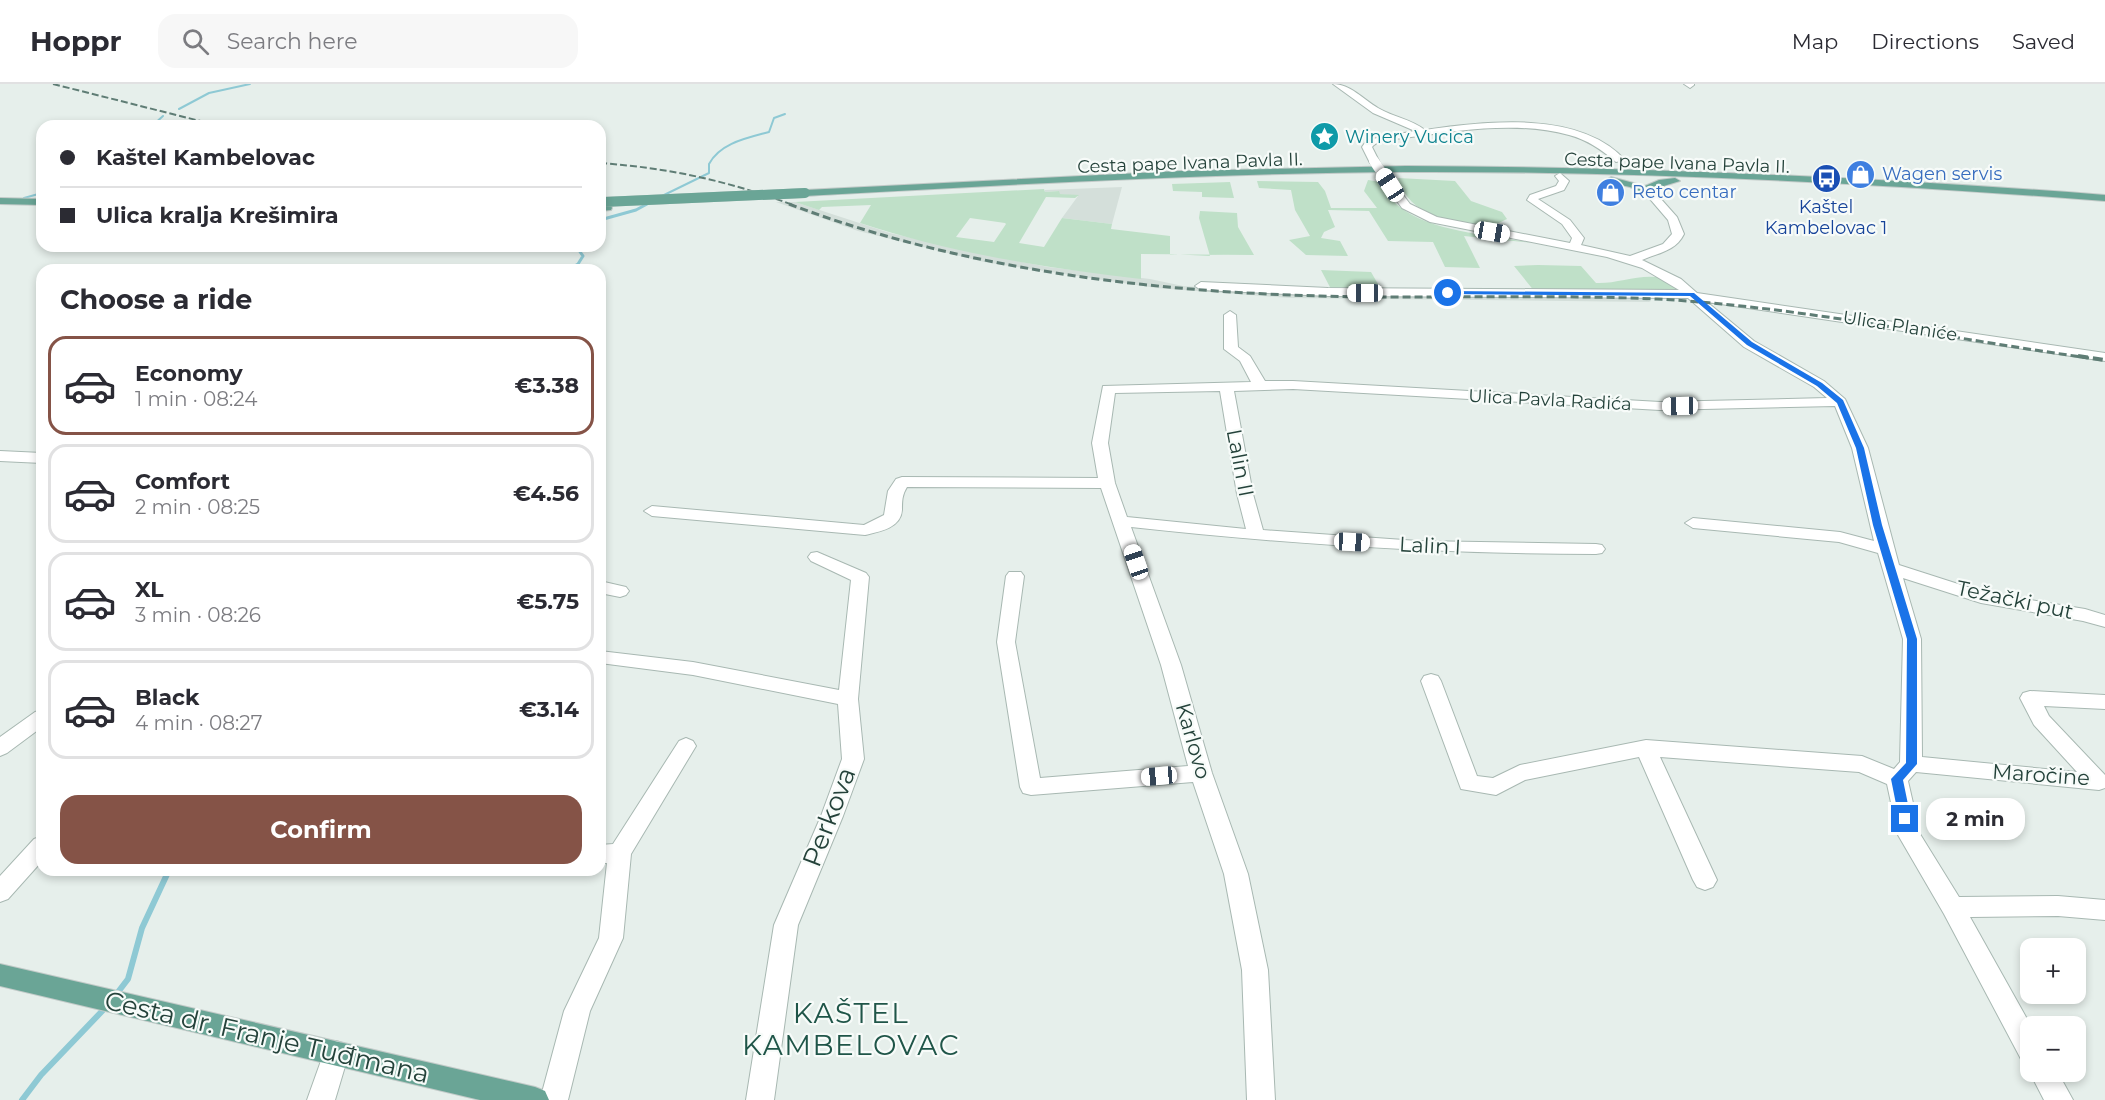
<!DOCTYPE html>
<meta charset="utf-8">
<style>
body{margin:0;font-family:Montserrat,sans-serif;background:#f7f7f7;color:#2b2b33;height:100vh;display:flex;flex-direction:column;font-size:22px;white-space:nowrap}
*{box-sizing:border-box;margin:0}
p{font-size:20px;color:#7c7c81}
.icon{flex:none;width:33px;height:33px;fill:none;stroke:currentColor;stroke-width:2;stroke-linecap:round;stroke-linejoin:round}
.map{position:relative;flex:1;overflow:hidden}
.panel{position:absolute;left:36px;top:180px;width:570px;height:612px;display:flex;flex-direction:column;background:#fff;border-radius:18px;box-shadow:0 3px 9px #0003}
.panel>*{flex:none}
.banner{position:absolute;left:36px;top:36px;width:570px;height:132px;border-radius:18px;box-shadow:0 3px 9px #0003;display:grid;align-content:center;height:132px;padding:0 24px;background:#fff}
.buttons{position:absolute;left:2020px;top:854px;display:grid;gap:12px}
.buttons a{display:grid;place-items:center;width:66px;height:66px;border-radius:12px;background:#fff;box-shadow:0 3px 9px #0003;font-size:30px}
.end{position:absolute;width:27px;height:27px;margin:-14px;border:8px solid #1a73e8;background:#fff;box-shadow:0 0 0 3px #fff}
.from{border-radius:50%}
.bubble{position:absolute;height:42px;border-radius:18px;background:#fff;box-shadow:0 3px 9px #0003;font-size:20px;font-weight:700;line-height:42px;text-align:center}
.car{position:absolute;width:18px;height:36px;margin:-18px -9px;border-radius:8px;box-shadow:0 0 4px 2px #0007;background:linear-gradient(#fff 24%,#345 0 40%,#fff 0 76%,#345 0 86%,#fff 0)}
.banner b{display:flex;align-items:center;gap:21px;height:57px;font-size:22px}
.banner b+b{border-top:2px solid #e1e1e2}
.banner i{width:15px;height:15px;background:#2b2b33}
ul{padding:0;list-style:none}
li{display:flex;align-items:center;gap:18px;height:99px;margin:0 12px 9px;padding:0 12px;border:3px solid #e1e1e2;border-radius:18px}
li div{flex:1}
li b{display:block;font-size:22px}
li em{font-style:normal;font-weight:700}
li.selected{border-color:#855347}
li>.icon{width:54px;height:54px;stroke-width:1.5}
h2{padding:0 24px;font-size:27px;line-height:72px}
.primary-button{display:flex;gap:12px;margin-top:auto;padding:12px 24px}
.primary-button a{flex:1;height:69px;border-radius:18px;background:#855347;color:#fff;font-size:24px;font-weight:700;line-height:69px;text-align:center}
header{display:flex;align-items:center;gap:36px;box-sizing:border-box;height:84px;padding:0 30px;background:#fff;border-bottom:2px solid #e1e1e2}
header strong{font-size:28px}
nav{display:flex;gap:33px;margin-inline-start:auto;font-size:21px}
.search{width:420px;height:54px;background:#f7f7f7;display:flex;align-items:center;gap:15px;box-sizing:border-box;padding:0 21px;border-radius:18px;color:#7c7c81;font-size:22px}
.map>svg:first-child{display:block}
.built{fill:#d4dfda}
.green{fill:#bfe0c8;fill-rule:evenodd}
.lines{fill:none;stroke-linecap:round;stroke-linejoin:round}
.stream-far2{stroke:#8ec9d4;stroke-width:2}
.stream-far1{stroke:#8ec9d4;stroke-width:3}
.stream{stroke:#8ec9d4;stroke-width:6}
.minor-casing{stroke:#a8b8b2;stroke-width:2}
.major-casing{stroke:#c2cac8;stroke-width:2}
.minor{fill:#fff;fill-rule:evenodd}
.major{fill:#6aa596;fill-rule:evenodd}
.rail-far2{stroke:#5f7d75;stroke-width:2;stroke-dasharray:7 3;stroke-linecap:butt}
.rail-far1{stroke:#5f7d75;stroke-width:3;stroke-dasharray:8 4;stroke-linecap:butt}
.rail{stroke:#5f7d75;stroke-width:4;stroke-dasharray:10 5;stroke-linecap:butt}
.minor-bridge-casing{stroke:#a8b8b2;stroke-width:10;stroke-linecap:butt}
.major-bridge-casing{stroke:#c2cac8;stroke-width:10;stroke-linecap:butt}
.minor-bridge{stroke:#fff;stroke-width:10}
.major-bridge{stroke:#6aa596;stroke-width:10}
.route{fill:#1a73e8}
.labels{text-anchor:middle;stroke-width:4.5;stroke-linejoin:round;paint-order:stroke}
.far-culture-label{font-size:18px;fill:#0d838f;stroke:#f7fbf9;text-anchor:start}
.far-street-label{font-size:18px;fill:#24423a;stroke:#f7fbf9}
.far-shop-label{font-size:18px;fill:#366cbe;stroke:#f7fbf9;text-anchor:start}
.far-transit-label{font-size:18px;fill:#164399;stroke:#f7fbf9}
.street-label{font-size:21px;fill:#24423a;stroke:#f7fbf9}
.near-street-label{font-size:26px;fill:#24423a;stroke:#f7fbf9}
.near-quarter-label{font-size:28px;letter-spacing:1.5px;fill:#1f5548;stroke:#f7fbf9}
</style>
<header>
<strong>Hoppr</strong>
<div class="search"><svg class="icon" aria-label="search" viewBox="0 0 24 24"><circle cx="10" cy="10" r="6"/><path d="M15 15l6 6"/></svg>Search here</div>
<nav><a>Map</a><a>Directions</a><a>Saved</a></nav>
</header>
<div class="map">
<svg width="2105" height="1016" viewBox="0 0 2105 1016">
<rect width="100%" height="100%" fill="#e6efeb"/>
<path class="built" d="M1122,103L1112,140L1062,134L1078,112L1059,110L1058,107L1045,108V106Z
M776,118H795L890,149L982,170L1048,183L1150,195L1183,202L1229,205L1637,211L1651,218L1289,214L1156,204L984,178L858,147Z"/>
<path class="green" d="M1398,94L1455,97L1471,117L1502,128L1507,135L1488,144C1453,137 1409,134 1398,94Z
M1368,96L1380,98C1386,107 1391,117 1400,123C1431,148 1495,152 1533,159L1464,152L1480,184L1445,183L1433,158L1388,157L1369,127L1328,126L1335,143L1324,148L1321,154L1340,157L1348,172L1306,171L1289,156L1310,152L1295,126L1291,106L1259,104L1257,97L1318,98L1325,107L1331,124H1377L1364,107Z
M1230,98L1234,114L1202,113V108L1173,107L1172,100Z
M1044,105L1045,108L1059,107L1060,110L1079,111L1075,114L1046,113L1019,159L1044,163L1062,134L1112,140L1111,145L1170,152V170L1210,172L1199,134L1200,127L1237,129L1238,143L1254,171L1141,170V195C1046,184 951,169 860,139L871,121L822,123L819,126L795,118ZM970,134L1005,139L1006,140L994,158L956,153Z
M1538,181L1581,182L1596,199C1618,200 1640,189 1663,194C1670,195 1677,203 1682,208H1535L1514,182Z
M1321,186L1371,188L1382,207H1332Z"/>
<g class="lines">
<path class="stream-far2" d="M179,25L209,9L250,0
M152,42L163,32
M662,112L709,89V80C720,59 747,54 769,48L774,34L785,30
M24,114L42,109
M645,121L649,119"/>
<path class="stream-far1" d="M600,136L636,126L647,120
M568,186L578,180L583,172L576,162"/>
<path class="stream" d="M115,912L128,895L142,844L169,786
M22,1016L41,991L106,923"/>
<defs>
<path id="minor" d="M1333,0C1350,0 1363,15 1378,24C1393,33 1411,35 1425,46C1485,37 1580,26 1625,76L1616,78C1602,66 1588,56 1569,51C1518,37 1462,46 1411,53C1400,55 1379,54 1372,63L1379,77L1370,79L1362,63L1367,56L1415,47L1373,29Z
M1684,0H1694V1L1690,4Z
M1560,89L1569,97L1564,106L1538,115L1570,136L1584,154L1581,161L1630,172L1663,160L1672,150L1668,136L1644,108L1653,106L1677,133L1684,150C1676,167 1658,169 1642,176L1681,195L1697,209L2105,269V277L1707,218L1754,257L1824,297L1845,315L1868,364L1899,481L1983,508L2085,525L2105,531V543L2083,537L1981,519L1903,494L1921,555L1922,673L2077,688L2034,641L2020,614L2023,609L2030,607L2105,611V625L2044,622L2049,632L2105,691V704L2099,706L1916,688L1908,697L1920,750L1959,813L2058,812L2105,816V836L2058,832L1970,833L2031,942V980L2022,977L1944,830L1898,751L1887,700L1859,688L1660,673L1717,796L1713,803L1705,806L1697,803L1693,796L1639,673L1525,696L1496,711L1461,705L1421,597L1424,592L1431,590L1438,592L1441,597L1477,692L1493,694L1520,681L1646,656L1862,672L1894,685L1900,678L1903,555L1878,469L1839,458L1693,444L1685,439L1693,434L1840,448L1874,457L1852,364L1835,322L1660,326L1293,305L1234,307L1253,410L1263,446L1418,457L1596,460L1602,461L1605,465L1602,469L1596,470C1440,470 1285,460 1131,443L1181,581L1212,689L1248,790L1268,886L1275,1016H1247L1242,886L1224,790L1193,698L1031,711L1023,709L1020,703L997,558L1006,492L1009,488H1021L1024,492L1015,558L1040,694L1188,682L1161,581L1101,404L907,403C902,411 902,417 902,426C901,444 879,448 865,451L652,432L644,427L652,422L864,441L884,431L888,407L896,395L902,393L1098,394L1092,359L1103,302L1251,298L1240,277L1224,265V231L1230,227L1236,231L1238,263L1250,272L1265,297H1293L1660,318L1827,314L1814,303L1744,263L1688,214L1328,212L1201,206L1195,202L1201,198L1328,204L1679,206L1642,184L1607,173L1430,138L1402,124L1385,101L1394,99L1410,120L1437,133L1570,159L1572,154L1562,140L1527,116L1530,111L1556,102L1559,97L1555,92ZM1220,307L1237,410L1246,445L1127,433L1115,399L1108,359L1115,309Z
M0,367L42,369V379L0,377Z
M817,468L866,489L869,493L858,615L864,675L843,732L798,841L774,1016H746L774,841L821,732L842,675L838,620L693,591L600,579V567L693,578L839,606L851,496L811,477L808,473L811,469Z
M600,497L626,503L629,507L626,511L620,513L600,509Z
M42,626V643L7,669L0,672V653L35,628Z
M686,654L693,657L696,662L631,770L623,854L590,927L568,1016H540L564,927L599,854L607,779H600V761L613,760L679,657Z
M42,752V777L8,815L0,818V792L34,755Z
M336,957L345,960L349,969L335,1016H307L327,960Z
M2031,981V987H2057L2073,1016H2044L2029,987Z"/>
<path id="major" d="M1406,82C1639,83 1872,93 2105,111V117C1872,99 1639,87 1406,88C1206,89 1005,101 805,112L800,109L805,106L1180,87Z
M1611,93L1645,102L1659,96L1675,94L1680,97L1654,105L1653,110H1645L1630,103L1607,98L1606,96Z
M0,114L42,115V121L0,120Z
M600,121L611,122L612,124L611,126L600,127Z
M0,880L535,1003L545,1007L549,1016H480L0,902Z"/>
</defs>
<use href="#minor" class="minor-casing"/>
<use href="#major" class="major-casing"/>
<use href="#minor" class="minor"/>
<use href="#major" class="major"/>
<path class="rail-far2" d="M53,0L220,42
M600,79C670,84 728,97 793,121"/>
<path class="rail-far1" d="M789,120C958,184 1140,207 1320,212C1432,215 1545,210 1657,215C1802,223 1945,254 2089,274"/>
<path class="rail" d="M2078,272L2105,276"/>
<defs>
<path id="minor-bridge" d="M1374,77L1390,101"/>
<path id="major-bridge" d="M603,118L805,109"/>
</defs>
<use href="#minor-bridge" class="minor-bridge-casing"/>
<use href="#major-bridge" class="major-bridge-casing"/>
<use href="#minor-bridge" class="minor-bridge"/>
<use href="#major-bridge" class="major-bridge"/>
</g>
<path class="route" d="M1448,207L1694,209L1752,258L1822,299L1843,316L1864,364L1882,441L1917,555V680L1903,696L1911,735L1909,739H1901L1899,735L1891,695L1906,679L1907,555L1873,441L1856,364L1837,319L1817,302L1747,261L1690,212L1446,210Z"/>
<defs>
<symbol id="sight-disc" viewBox="-11 -11 22 22"><circle r="9.5" fill="#0f9aa8" stroke="#f7fbf9"/><path d="M0-6L1.8-2.2L6-1.7L2.9 1.2L3.7 5.4L0 3.3L-3.7 5.4L-2.9 1.2L-6-1.7L-1.8-2.2Z" fill="#fff"/></symbol>
<symbol id="shop-disc" viewBox="-11 -11 22 22"><circle r="9.5" fill="#3f7fe0" stroke="#f7fbf9"/><path d="M-5-2.5h2.3a2.7 3.5 0 0 1 5.4 0H5L5.5 6h-11ZM-1.5-2.5h3a1.5 2.3 0 0 0-3 0Z" fill="#fff"/></symbol>
<symbol id="bus-disc" viewBox="-11 -11 22 22"><circle r="9.5" fill="#1a4fb4" stroke="#f7fbf9"/><path d="M-5-6H5V4H4V6H2V4H-2V6H-4V4H-5ZM-3.5-4V0h7V-4ZM-3.5 1.2v1.5H-2V1.2ZM2 1.2v1.5H3.5V1.2Z" fill="#fff"/></symbol>
</defs>
<g fill-rule="evenodd">
<use href="#sight-disc" x="1308" y="36" width="33" height="33"/>
<use href="#shop-disc" x="1844" y="74" width="33" height="33"/>
<use href="#bus-disc" x="1810" y="78" width="33" height="33"/>
<use href="#shop-disc" x="1594" y="92" width="33" height="33"/>
</g>
<g class="labels">
<g class="far-culture-label">
<text x="1345" y="59">Winery Vucica</text>
</g>
<g class="far-street-label">
<text transform="translate(1190 79) rotate(-2)" y="6">Cesta pape Ivana Pavla II.</text>
<text transform="translate(1677 79) rotate(2)" y="6">Cesta pape Ivana Pavla II.</text>
<text transform="translate(1900 242) rotate(9)" y="6">Ulica Planiće</text>
<text transform="translate(1550 316) rotate(3)" y="6">Ulica Pavla Radića</text>
</g>
<g class="far-shop-label">
<text x="1882" y="96">Wagen servis</text>
<text x="1632" y="114">Reto centar</text>
</g>
<g class="far-transit-label">
<text x="1826" y="129">Kaštel<tspan x="1826" dy="21">Kambelovac 1</tspan></text>
</g>
<g class="street-label">
<text transform="translate(1240 379) rotate(79)" y="7">Lalin II</text>
<text transform="translate(1430 462) rotate(3)" y="7">Lalin I</text>
<text transform="translate(2015 516) rotate(12)" y="7">Težački put</text>
<text transform="translate(1193 657) rotate(74)" y="7">Karlovo</text>
<text transform="translate(2041 691) rotate(4)" y="7">Maročine</text>
</g>
<g class="near-street-label">
<text transform="translate(829 733) rotate(-69)" y="9">Perkova</text>
<text transform="translate(267 953) rotate(13)" y="9">Cesta dr. Franje Tuđmana</text>
</g>
<g class="near-quarter-label">
<text x="851" y="939">KAŠTEL<tspan x="851" dy="32">KAMBELOVAC</tspan></text>
</g>
</g>
</svg>
<div class="buttons">
<a>+</a>
<a>−</a>
</div>
<i class="end from" style="left:1448px;top:209px"></i>
<i class="end" style="left:1905px;top:735px"></i>
<div class="bubble" style="left:1926px;top:714px;width:99px">2 min</div>
<i class="car" style="left:1390px;top:101px;rotate:327deg"></i>
<i class="car" style="left:1492px;top:148px;rotate:100deg"></i>
<i class="car" style="left:1365px;top:209px;rotate:270deg"></i>
<i class="car" style="left:1680px;top:322px;rotate:269deg"></i>
<i class="car" style="left:1352px;top:458px;rotate:93deg"></i>
<i class="car" style="left:1136px;top:478px;rotate:341deg"></i>
<i class="car" style="left:1159px;top:692px;rotate:265deg"></i>
<div class="banner">
<b><i class="from"></i>Kaštel Kambelovac</b>
<b><i></i>Ulica kralja Krešimira</b>
</div>
<section class="panel">
<h2>Choose a ride</h2>
<ul>
<li class="selected"><svg class="icon" aria-label="car" viewBox="0 0 24 24"><path d="M5 17H2v-5l4-1 3-4h7l3 4 3 1v5h-3M9 17h6M6 11h13"/><circle cx="7" cy="17" r="2"/><circle cx="17" cy="17" r="2"/></svg><div><b>Economy</b><p>1 min · 08:24</p></div><em>€3.38</em></li>
<li><svg class="icon" aria-label="car" viewBox="0 0 24 24"><path d="M5 17H2v-5l4-1 3-4h7l3 4 3 1v5h-3M9 17h6M6 11h13"/><circle cx="7" cy="17" r="2"/><circle cx="17" cy="17" r="2"/></svg><div><b>Comfort</b><p>2 min · 08:25</p></div><em>€4.56</em></li>
<li><svg class="icon" aria-label="car" viewBox="0 0 24 24"><path d="M5 17H2v-5l4-1 3-4h7l3 4 3 1v5h-3M9 17h6M6 11h13"/><circle cx="7" cy="17" r="2"/><circle cx="17" cy="17" r="2"/></svg><div><b>XL</b><p>3 min · 08:26</p></div><em>€5.75</em></li>
<li><svg class="icon" aria-label="car" viewBox="0 0 24 24"><path d="M5 17H2v-5l4-1 3-4h7l3 4 3 1v5h-3M9 17h6M6 11h13"/><circle cx="7" cy="17" r="2"/><circle cx="17" cy="17" r="2"/></svg><div><b>Black</b><p>4 min · 08:27</p></div><em>€3.14</em></li>
</ul>
<div class="primary-button"><a>Confirm</a></div>
</section>
</div>
